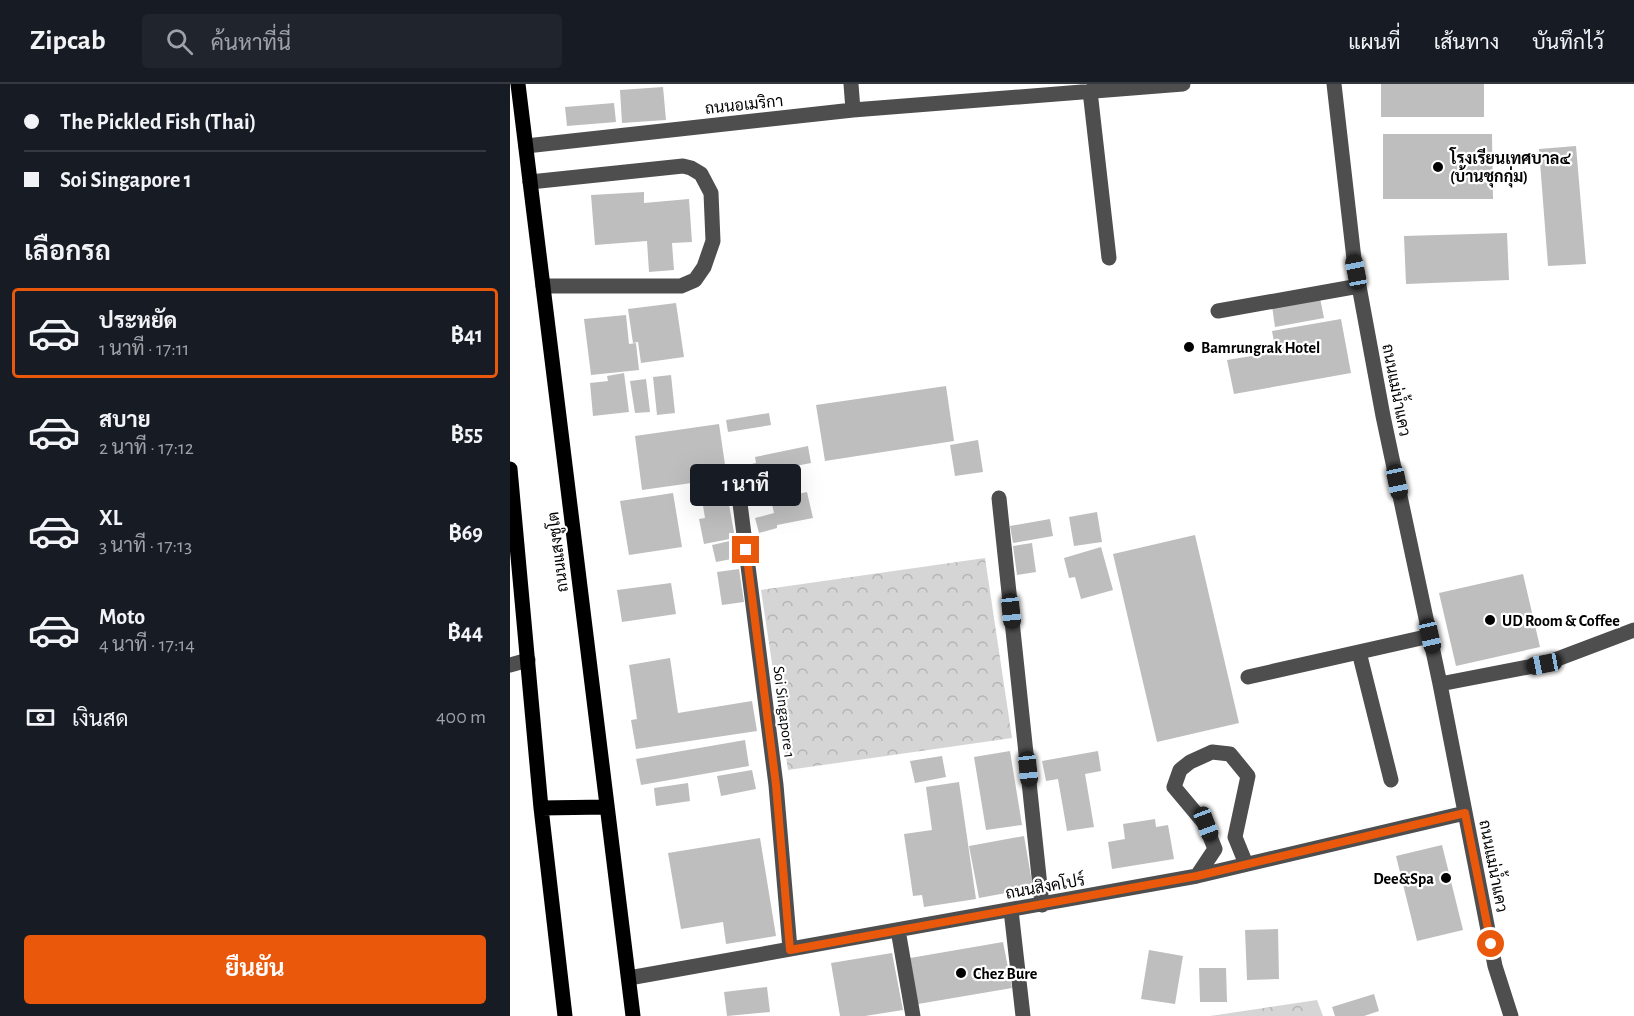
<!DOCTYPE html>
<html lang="th">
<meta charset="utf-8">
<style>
body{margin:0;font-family:"Alegreya Sans",Sarabun,sans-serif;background:#20242c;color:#f1f3f6;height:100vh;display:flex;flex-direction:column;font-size:22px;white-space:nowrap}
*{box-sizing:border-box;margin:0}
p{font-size:20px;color:#9ea1a6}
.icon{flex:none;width:33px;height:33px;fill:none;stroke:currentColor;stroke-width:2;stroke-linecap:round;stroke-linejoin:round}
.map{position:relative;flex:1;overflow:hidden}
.details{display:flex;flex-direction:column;background:#171b24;width:510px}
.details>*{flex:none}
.banner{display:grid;align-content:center;height:132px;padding:0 24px;background:#171b24}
.end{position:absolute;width:27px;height:27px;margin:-14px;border:8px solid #ea580c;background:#fff;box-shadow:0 0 0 3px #fff}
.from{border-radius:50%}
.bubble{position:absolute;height:42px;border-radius:6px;background:#171b24;box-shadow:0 6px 24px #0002;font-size:20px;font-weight:700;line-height:42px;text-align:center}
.car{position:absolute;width:18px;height:36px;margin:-18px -9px;border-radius:8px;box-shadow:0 0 4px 2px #0007;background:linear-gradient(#222 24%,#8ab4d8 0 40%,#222 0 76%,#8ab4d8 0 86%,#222 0)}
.banner b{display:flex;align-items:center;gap:21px;height:57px;font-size:22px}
.banner b+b{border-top:2px solid #363941}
.banner i{width:15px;height:15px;background:#f1f3f6}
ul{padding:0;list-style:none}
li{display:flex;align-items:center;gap:18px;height:90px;margin:0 12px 9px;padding:0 12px;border:3px solid transparent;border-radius:6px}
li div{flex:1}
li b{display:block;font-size:22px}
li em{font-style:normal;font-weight:700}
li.active{border-color:#ea580c}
li>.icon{width:54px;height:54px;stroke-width:1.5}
h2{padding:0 24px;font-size:27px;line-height:72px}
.pay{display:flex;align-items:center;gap:15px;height:66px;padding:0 24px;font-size:22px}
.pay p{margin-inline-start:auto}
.cta{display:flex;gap:12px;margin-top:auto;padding:12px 24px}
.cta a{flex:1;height:69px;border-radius:6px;background:#ea580c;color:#fff;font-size:24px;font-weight:700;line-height:69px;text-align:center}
header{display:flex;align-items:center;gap:36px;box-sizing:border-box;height:84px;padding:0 30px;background:#171b24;border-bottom:2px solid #363941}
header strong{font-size:28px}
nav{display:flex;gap:33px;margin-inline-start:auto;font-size:21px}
.search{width:420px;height:54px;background:#20242c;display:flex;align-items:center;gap:15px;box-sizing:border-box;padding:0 21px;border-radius:6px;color:#9ea1a6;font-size:22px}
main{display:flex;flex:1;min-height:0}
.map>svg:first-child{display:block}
.forest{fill:url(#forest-crowns)}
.building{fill:#bebebe}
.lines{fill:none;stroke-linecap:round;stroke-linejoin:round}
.minor{stroke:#4e4e4e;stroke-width:15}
.major{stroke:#000;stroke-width:15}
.route{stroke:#ea580c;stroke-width:8}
.poi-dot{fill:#000;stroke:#fff;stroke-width:2}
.labels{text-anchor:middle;stroke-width:4.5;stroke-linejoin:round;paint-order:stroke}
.street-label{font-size:16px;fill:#000;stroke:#fff}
.poi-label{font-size:16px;font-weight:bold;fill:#000;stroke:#fff;text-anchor:start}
</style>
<header>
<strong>Zipcab</strong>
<div class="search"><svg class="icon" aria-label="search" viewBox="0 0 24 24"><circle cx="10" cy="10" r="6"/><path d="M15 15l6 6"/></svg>ค้นหาที่นี่</div>
<nav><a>แผนที่</a><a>เส้นทาง</a><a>บันทึกไว้</a></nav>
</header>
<main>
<section class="details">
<div class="banner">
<b><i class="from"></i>The Pickled Fish (Thai)</b>
<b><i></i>Soi Singapore 1</b>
</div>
<h2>เลือกรถ</h2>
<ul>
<li class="active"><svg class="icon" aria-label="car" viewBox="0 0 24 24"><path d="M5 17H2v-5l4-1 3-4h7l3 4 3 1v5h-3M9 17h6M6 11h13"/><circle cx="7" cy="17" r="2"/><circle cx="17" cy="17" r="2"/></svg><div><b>ประหยัด</b><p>1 นาที · 17:11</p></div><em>฿41</em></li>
<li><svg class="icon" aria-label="car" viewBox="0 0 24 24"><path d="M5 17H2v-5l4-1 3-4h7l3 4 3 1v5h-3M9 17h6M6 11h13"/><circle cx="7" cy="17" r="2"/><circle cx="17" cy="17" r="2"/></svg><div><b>สบาย</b><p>2 นาที · 17:12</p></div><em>฿55</em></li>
<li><svg class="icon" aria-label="car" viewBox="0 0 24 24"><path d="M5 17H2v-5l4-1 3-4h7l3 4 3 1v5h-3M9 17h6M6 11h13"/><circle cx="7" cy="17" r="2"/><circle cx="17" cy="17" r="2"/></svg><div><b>XL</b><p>3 นาที · 17:13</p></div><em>฿69</em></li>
<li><svg class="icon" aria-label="car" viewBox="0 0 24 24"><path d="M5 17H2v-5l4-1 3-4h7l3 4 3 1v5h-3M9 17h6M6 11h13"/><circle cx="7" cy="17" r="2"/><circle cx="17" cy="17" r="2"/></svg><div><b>Moto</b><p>4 นาที · 17:14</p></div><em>฿44</em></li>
</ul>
<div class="pay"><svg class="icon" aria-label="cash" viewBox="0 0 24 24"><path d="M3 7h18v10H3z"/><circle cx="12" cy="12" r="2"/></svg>เงินสด<p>400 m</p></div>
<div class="cta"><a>ยืนยัน</a></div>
</section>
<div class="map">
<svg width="1124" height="932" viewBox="0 0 1124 932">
<defs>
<pattern id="forest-crowns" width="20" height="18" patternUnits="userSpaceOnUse" patternTransform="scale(1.5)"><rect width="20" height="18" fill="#d5d5d5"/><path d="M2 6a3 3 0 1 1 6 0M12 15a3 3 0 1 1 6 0" fill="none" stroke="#b5b5b5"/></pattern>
</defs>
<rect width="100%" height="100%" fill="#fff"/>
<path class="forest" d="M475,474L502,654L278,686L251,506Z
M807,916L813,932H700Z"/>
<path class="building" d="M871,0H974V33H871Z
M153,3L156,36L112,39L110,6Z
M104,19L106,38L57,42L55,23Z
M873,50H982L983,115H873Z
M1066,62L1076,180L1038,182L1029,65Z
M134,108V119L179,115L182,158L162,159L164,186L139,188L137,157L85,161L81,111Z
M997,149L999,196L896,200L894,152Z
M810,214L814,234L765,243L762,222Z
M166,219L174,273L131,279L128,258L123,259L118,225Z
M116,231L119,260L126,259L129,286L81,291L74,235Z
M831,235L841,289L724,310L717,276L766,268L762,247Z
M114,289L119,328L83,332L80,299L98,297L97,292Z
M161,291L165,329L147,331L143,293Z
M136,295L140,328L125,329L120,297Z
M436,302L444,357L315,377L306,321Z
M259,329L261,341L218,348L216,336Z
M209,340L217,394L132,406L125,352Z
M468,356L473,388L445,392L440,361Z
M298,362L301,379L239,391L237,381L246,379L245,373Z
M215,398L225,454L194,460L189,435L195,434L190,403Z
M297,408L303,434L267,441V444L249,449L245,434L264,429L261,416Z
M163,409L172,463L119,471L110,417Z
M587,428L592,458L564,462L559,433Z
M540,435L543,452L503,459L500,442Z
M685,451L729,639L647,658L603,470Z
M224,456L227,474L206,478L202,461Z
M522,459L526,488L507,491L503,462Z
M591,463L603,506L571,515L565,493L559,494L554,474Z
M229,485L234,518L212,521L207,488Z
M1013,490L1030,563L946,582L929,509Z
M161,499L166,530L112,538L107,506Z
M160,574L168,629L242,617L247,647L126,665L121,636L127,635L119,581Z
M235,656L239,682L131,701L126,675Z
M500,667L512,741L476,746L464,673Z
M588,667L591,687L575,690L584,743L557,747L548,695L536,697L532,677Z
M432,672L436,693L405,699L400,677Z
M242,686L246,705L211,712L207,692Z
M449,698L466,815L414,823L412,811L403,812L394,750L422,746L416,703Z
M178,699L180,717L146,722L144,704Z
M645,735L646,743L658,741L664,775L602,785L598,758L615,755L613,740Z
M514,752L523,804L469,814L459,762Z
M250,754L266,852L216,860L213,838L171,845L158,769Z
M932,761L953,846L907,857L886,772Z
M768,845L769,895L737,896L735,846Z
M493,858L502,904L408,920L400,874Z
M639,866L673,872L665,920L631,915Z
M382,869L393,926L355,932H330L321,879Z
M689,884H716L717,918H690Z
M257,903L260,928L217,932L214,908Z
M864,910L869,927L854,932H825L822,923Z"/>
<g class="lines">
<path class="minor" d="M341,0L343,26
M824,0L844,175L873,332L930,600L985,882L1001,932
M580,7L599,174
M16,62L343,26L673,0
M20,98L173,82L181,84L191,90L201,109L203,157L194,183L185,196L171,202H33
M708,227L849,202
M227,396L266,701L280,865
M489,414L532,821
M849,568L881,696
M0,581L18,576
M738,593L920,552
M930,600L1034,580L1124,546
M687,792L705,765L695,740L664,703L670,686L680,678L702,668L720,670L738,692L725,753L736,780
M501,826L513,932
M388,846L403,932
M119,894L687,792L955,729"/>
<path class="major" d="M8,0L123,932
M0,385L31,724L55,932
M31,724L96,723"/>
</g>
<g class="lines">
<path class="route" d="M236,466L266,701L280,866L687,792L955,729L981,860"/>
</g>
<g class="poi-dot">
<circle cx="928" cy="83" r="6"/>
<circle cx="679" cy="263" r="6"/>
<circle cx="980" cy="536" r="6"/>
<circle cx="936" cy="794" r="6"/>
<circle cx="451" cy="889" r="6"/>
</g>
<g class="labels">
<g class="street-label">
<text transform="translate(234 20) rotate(-6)" y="6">ถนนอเมริกา</text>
<text transform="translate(887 306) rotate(79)" y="6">ถนนแม่น้ำแคว</text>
<text transform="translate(47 468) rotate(-97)" y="6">ถนนแสงชูโต</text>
<text transform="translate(275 628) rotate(83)" y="6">Soi Singapore 1</text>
<text transform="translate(984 782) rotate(79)" y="6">ถนนแม่น้ำแคว</text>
<text transform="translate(535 802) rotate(-10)" y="6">ถนนสิงคโปร์</text>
</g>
<g class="poi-label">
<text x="940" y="80">โรงเรียนเทศบาล๔<tspan x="940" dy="18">(บ้านชุกกุ่ม)</tspan></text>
<text x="691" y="269">Bamrungrak Hotel</text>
<text x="992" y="542">UD Room &amp; Coffee</text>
<text x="924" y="800" text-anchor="end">Dee&amp;Spa</text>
<text x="463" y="895">Chez Bure</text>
</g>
</g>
</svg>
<i class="end from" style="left:981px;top:860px"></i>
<i class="end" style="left:236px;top:466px"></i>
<div class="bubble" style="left:180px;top:380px;width:111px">1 นาที</div>
<i class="car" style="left:846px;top:188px;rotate:349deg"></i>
<i class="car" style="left:887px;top:398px;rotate:168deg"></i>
<i class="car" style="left:501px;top:527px;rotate:174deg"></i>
<i class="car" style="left:920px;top:552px;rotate:167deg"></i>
<i class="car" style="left:1034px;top:580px;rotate:259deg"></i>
<i class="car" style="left:518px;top:685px;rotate:174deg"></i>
<i class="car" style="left:696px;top:740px;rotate:159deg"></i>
</div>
</main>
